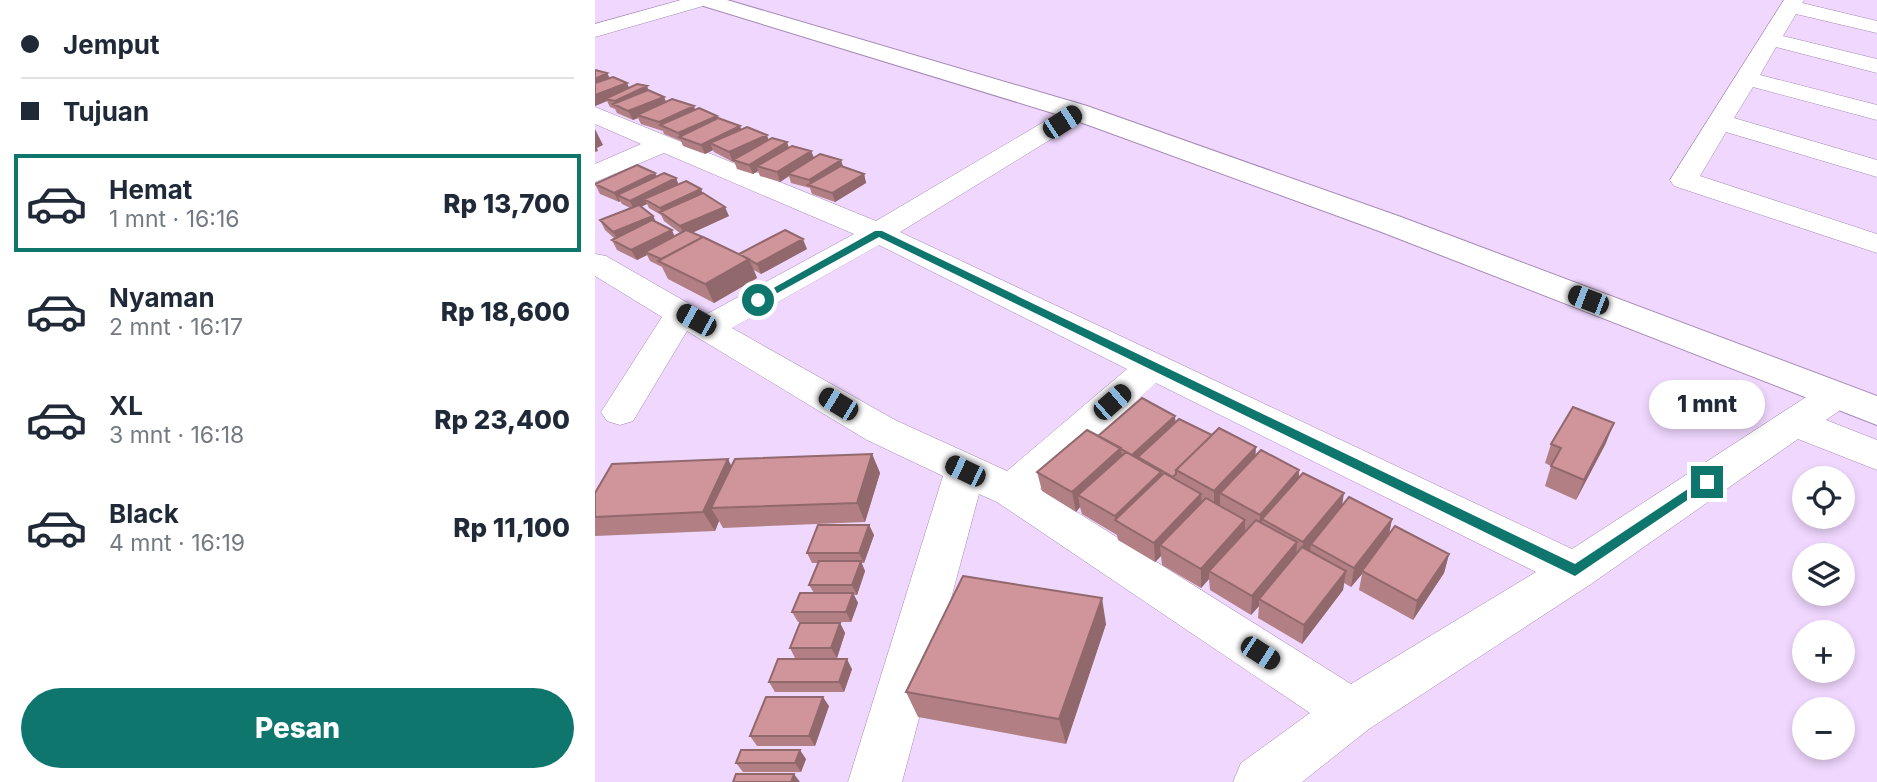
<!DOCTYPE html>
<html lang="id">
<meta charset="utf-8">
<style>
body{margin:0;font-family:Inter,sans-serif;background:#f2f2f3;color:#1f2937;height:100vh;display:flex;flex-direction:column;font-size:26px;white-space:nowrap}
*{box-sizing:border-box;margin:0}
p{font-size:23px;color:#747a83}
.icon{flex:none;width:38px;height:38px;fill:none;stroke:currentColor;stroke-width:2;stroke-linecap:round;stroke-linejoin:round}
.map{position:relative;flex:1;overflow:hidden}
.side{display:flex;flex-direction:column;background:#fff;width:595px}
.side>*{flex:none}
.banner{display:grid;align-content:center;height:154px;padding:0 21px;background:#fff}
.controls{position:absolute;left:1197px;top:466px;display:grid;gap:14px}
.controls a{display:grid;place-items:center;width:63px;height:63px;border-radius:50%;background:#fff;box-shadow:0 4px 10px #0003;font-size:35px}
.end{position:absolute;width:32px;height:32px;margin:-16px;border:9px solid #0f766e;background:#fff;box-shadow:0 0 0 4px #fff}
.from{border-radius:50%}
.bubble{position:absolute;height:49px;border-radius:24px;background:#fff;box-shadow:0 4px 10px #0003;font-size:23px;font-weight:800;line-height:49px;text-align:center}
.car{position:absolute;width:21px;height:42px;margin:-21px -10px;border-radius:9px;box-shadow:0 0 5px 2px #0007;background:linear-gradient(#222 24%,#8ab4d8 0 40%,#222 0 76%,#8ab4d8 0 86%,#222 0)}
.banner b{display:flex;align-items:center;gap:24px;height:66px;font-size:26px}
.banner b+b{border-top:2px solid #e0e1e3}
.banner i{width:18px;height:18px;background:#1f2937}
ul{padding:0;list-style:none}
li{display:flex;align-items:center;gap:21px;height:98px;margin:0 14px 10px;padding:0 7px;border:4px solid transparent;border-radius:0px}
li div{flex:1}
li b{display:block;font-size:26px}
li em{font-style:normal;font-weight:800}
li.active{border-color:#0f766e}
li>.icon{width:63px;height:63px;stroke-width:1.5}
.cta{display:flex;gap:14px;margin-top:auto;padding:14px 21px}
.cta a{flex:1;height:80px;border-radius:42px;background:#0f766e;color:#fff;font-size:28px;font-weight:800;line-height:80px;text-align:center}
main{display:flex;flex:1;min-height:0}
.map>svg:first-child{display:block}
.lines{fill:none;stroke-linecap:round;stroke-linejoin:round}
.street-casing{stroke:#a589b5;stroke-width:1}
.secondary-casing{stroke:#a589b5;stroke-width:2}
.street{fill:#fff;fill-rule:evenodd}
.secondary{fill:#fff;fill-rule:evenodd}
.wall{fill:#b28084;fill-rule:evenodd}
.shaded-wall{fill:#91686c}
.building{fill:#cf959a;stroke:#91686c;stroke-width:2}
.route{fill:#0f766e}
</style>
<main>
<section class="side">
<div class="banner">
<b><i class="from"></i>Jemput</b>
<b><i></i>Tujuan</b>
</div>
<ul>
<li class="active"><svg class="icon" aria-label="car" viewBox="0 0 24 24"><path d="M5 17H2v-5l4-1 3-4h7l3 4 3 1v5h-3M9 17h6M6 11h13"/><circle cx="7" cy="17" r="2"/><circle cx="17" cy="17" r="2"/></svg><div><b>Hemat</b><p>1 mnt · 16:16</p></div><em>Rp 13,700</em></li>
<li><svg class="icon" aria-label="car" viewBox="0 0 24 24"><path d="M5 17H2v-5l4-1 3-4h7l3 4 3 1v5h-3M9 17h6M6 11h13"/><circle cx="7" cy="17" r="2"/><circle cx="17" cy="17" r="2"/></svg><div><b>Nyaman</b><p>2 mnt · 16:17</p></div><em>Rp 18,600</em></li>
<li><svg class="icon" aria-label="car" viewBox="0 0 24 24"><path d="M5 17H2v-5l4-1 3-4h7l3 4 3 1v5h-3M9 17h6M6 11h13"/><circle cx="7" cy="17" r="2"/><circle cx="17" cy="17" r="2"/></svg><div><b>XL</b><p>3 mnt · 16:18</p></div><em>Rp 23,400</em></li>
<li><svg class="icon" aria-label="car" viewBox="0 0 24 24"><path d="M5 17H2v-5l4-1 3-4h7l3 4 3 1v5h-3M9 17h6M6 11h13"/><circle cx="7" cy="17" r="2"/><circle cx="17" cy="17" r="2"/></svg><div><b>Black</b><p>4 mnt · 16:19</p></div><em>Rp 11,100</em></li>
</ul>
<div class="cta"><a>Pesan</a></div>
</section>
<div class="map">
<svg width="1282" height="782" viewBox="0 0 1282 782">
<rect width="100%" height="100%" fill="#efd7fd"/>
<g class="lines">
<defs>
<path id="street" d="M86,0H118L115,4L0,37V24Z
M1189,0H1209L1207,3L1282,21V33L1201,14L1188,36L1282,59V73L1181,47L1165,75L1282,105V120L1158,87L1139,118L1282,160V177L1131,132L1105,176L1282,234V253L1079,186L1075,180Z
M483,105L492,107L495,112L492,117L305,232L977,549L1228,386L1241,382L1254,386L1259,395L1254,404L1231,420L1282,440V470L1203,439L996,584L774,729L707,782H638L646,763L715,713L402,502L384,494L307,782H253L348,476L272,440L92,331L38,421L25,425L12,421L6,412L67,317L0,276V254L11,256L112,314L259,234L69,153L0,182V164L46,144L0,124V107L281,221L474,107ZM284,245L532,369L412,471L300,420L137,328ZM561,383L941,572L756,684L445,489Z"/>
<path id="secondary" d="M98,0H132L492,106L806,217L1282,396V425L784,231L474,118L102,4Z"/>
</defs>
<use href="#street" class="street-casing"/>
<use href="#secondary" class="secondary-casing"/>
<use href="#street" class="street"/>
<use href="#secondary" class="secondary"/>
</g>
<path class="wall" d="M0,70L12,73L15,78L34,88L52,86L53,91L71,102L100,110L145,126L146,129L194,148L216,151L219,158L269,174L271,183L240,202L217,194L215,188L196,183L194,176L185,182L165,176L163,171L158,174L142,169L139,161L138,162L119,152L118,150L110,154L88,146L86,141L69,134L68,131L46,124L43,118L38,120L22,113L20,109L15,107L12,101L0,106Z
M62,176L81,178L83,184L108,193L134,216L97,233L144,254L212,249L166,274L159,270L162,278L119,303L73,279L67,267L55,261L52,255L42,260L22,250L17,240L20,239L10,230L5,220L35,208L27,204L25,201L24,202L5,194L0,184ZM52,204L54,208L66,215L69,221L85,233L80,236L61,222L58,216L46,207Z
M581,422L660,456L704,470V478L747,505L797,519L794,535L854,554L849,573L818,620L764,590L767,574L756,587L749,583L748,590L707,644L663,618L664,606L656,615L615,590L614,579L606,588L567,565L566,556L560,562L523,540L522,535L487,514L485,507L481,512L447,491L442,472L503,436Z
M1011,443L981,500L950,486L956,466L950,463L956,444Z
M277,454L285,473L270,522L128,528L124,521L120,531L0,536V493L136,466Z
M274,525L279,535L269,563H266L270,571L262,595H259L263,603L256,622H203L197,612L219,593L214,585L223,563H217L212,553Z
M245,623L250,633L242,658H200L195,648Z
M511,624L471,744L323,717L311,692Z
M257,669L249,692H180L174,682Z
M234,706L220,746H162L155,736Z
M211,759L206,772H148L141,763Z"/>
<path class="shaded-wall" d="M12,73L16,82L0,89V79Z
M32,83L36,92L10,99L12,101L0,106V95Z
M52,86L55,95L22,106L20,101Z
M69,97L73,106L42,115L43,118L38,120L33,111Z
M99,106L102,115L66,125L64,122Z
M122,116L125,125L85,137L83,133Z
M145,126L148,135L115,143L118,150L110,154L106,145Z
M0,129L8,145L2,148L3,151L0,152Z
M172,135L175,144L138,162L134,152Z
M192,142L195,151L162,166L163,171L158,174L154,165Z
M216,151L220,160L193,174L194,176L185,182L182,172Z
M246,160L249,169L216,185L214,180Z
M60,173L65,182L22,195L25,201L24,202L19,193Z
M269,174L271,183L240,202L237,193Z
M81,178L85,188L49,199L52,204L39,210L35,201Z
M106,189L110,199L68,214L65,208Z
M130,207L134,216L90,236L85,226Z
M58,216L63,226L24,242L18,232Z
M77,230L81,240L50,252L52,255L42,260L36,250Z
M208,239L212,249L166,274L162,264Z
M154,259L162,278L119,303L110,284Z
M580,416L581,426L543,457V461L536,456Z
M1019,423L1011,443L981,500L989,480Z
M661,447L660,466L625,493V504L619,510V491Z
M526,448L528,468L483,495L485,507L481,512L477,492Z
M277,454L285,473L270,522L262,503Z
M133,459L143,479L116,508L124,521L120,531L108,512Z
M704,470L703,490L667,519V531L664,534L665,515Z
M566,472L567,491L520,521V516Z
M749,493L746,513L716,544L715,551L707,561L708,542Z
M606,494L607,513L565,545L566,556L560,562L559,543Z
M797,519L793,538L767,571V574L756,587L759,568Z
M650,520V539L614,571V579L606,588V569Z
M274,525L279,535L269,563L264,553Z
M702,542L701,561L664,599V606L656,615L657,596Z
M854,554L849,573L818,620L822,601Z
M266,561L270,571L262,595L257,585Z
M751,571L748,590L707,644L709,625Z
M258,593L263,603L256,622L251,612Z
M507,598L511,624L471,744L464,719Z
M245,623L250,633L242,658L236,648Z
M252,659L257,669L249,692L244,682Z
M228,697L234,706L220,746L214,736Z
M205,750L211,759L206,772L200,763Z
M199,774L205,782H196Z"/>
<path class="building" d="M0,70L12,73L0,79Z
M18,77L32,83L0,95V83Z
M42,84L52,86L20,101L10,99Z
M53,90L69,97L33,111L18,104Z
M77,99L99,106L64,122L42,115Z
M104,108L122,116L83,133L65,125Z
M123,118L145,126L106,145L84,137Z
M152,127L172,135L134,152L115,143Z
M177,138L192,142L154,165L138,160Z
M197,146L216,151L182,172L162,166Z
M225,154L246,160L214,180L193,174Z
M42,165L60,173L19,193L0,184Z
M246,166L269,174L237,193L213,185Z
M69,173L81,178L35,201L22,195Z
M91,181L106,189L65,208L49,199Z
M108,193L130,207L85,226L65,212Z
M44,205L58,216L18,232L5,220Z
M57,220L77,230L36,250L17,240Z
M91,230L108,237L66,259L50,252Z
M190,230L208,239L162,264L144,254Z
M108,237L154,259L110,284L63,261Z
M547,398L580,416L537,455L503,436Z
M978,407L1019,423L989,480L956,466L966,448L956,444Z
M584,419L617,435L581,470V474L578,477L543,457Z
M624,428L661,447L619,491L581,470Z
M492,430L526,448L477,492L442,472Z
M666,450L704,470L665,515L625,493Z
M531,452L566,472L520,516L483,495Z
M277,454L262,503L116,508L140,459Z
M133,459L108,512L0,517V493L17,464Z
M569,473L606,494L559,543L520,520Z
M708,473L749,493L708,542L667,519Z
M754,497L797,519L759,568L716,544Z
M611,498L650,520L606,569L565,545Z
M661,520L702,542L657,596L614,571Z
M223,525H274L264,553H212Z
M800,526L854,554L822,601L767,571Z
M707,547L751,571L709,625L664,599Z
M224,561H266L257,585H214Z
M368,576L507,598L464,719L311,692Z
M205,593H258L251,612H197Z
M205,623H245L236,648H195Z
M183,659H252L244,682H174Z
M171,697H228L214,736H155Z
M146,750H205L200,763H141Z
M141,774H199L196,782H138Z"/>
<path class="route" d="M280,231H287L980,564L1108,479L1112,478L1119,482L980,576L284,237L166,302L157,300Z"/>
</svg>
<div class="controls">
<a><svg class="icon" aria-label="locate" viewBox="0 0 24 24"><circle cx="12" cy="12" r="6"/><path d="M12 2v4M12 18v4M2 12h4M18 12h4"/></svg></a>
<a><svg class="icon" aria-label="layers" viewBox="0 0 24 24"><path d="M12 4l9 5-9 5-9-5zM3 14l9 5 9-5"/></svg></a>
<a>+</a>
<a>−</a>
</div>
<i class="end from" style="left:163px;top:300px"></i>
<i class="end" style="left:1112px;top:482px"></i>
<div class="bubble" style="left:1054px;top:380px;width:116px">1 mnt</div>
<i class="car" style="left:467px;top:122px;rotate:57deg"></i>
<i class="car" style="left:993px;top:300px;rotate:291deg"></i>
<i class="car" style="left:101px;top:320px;rotate:299deg"></i>
<i class="car" style="left:517px;top:402px;rotate:49deg"></i>
<i class="car" style="left:243px;top:404px;rotate:301deg"></i>
<i class="car" style="left:370px;top:471px;rotate:296deg"></i>
<i class="car" style="left:665px;top:653px;rotate:123deg"></i>
</div>
</main>
